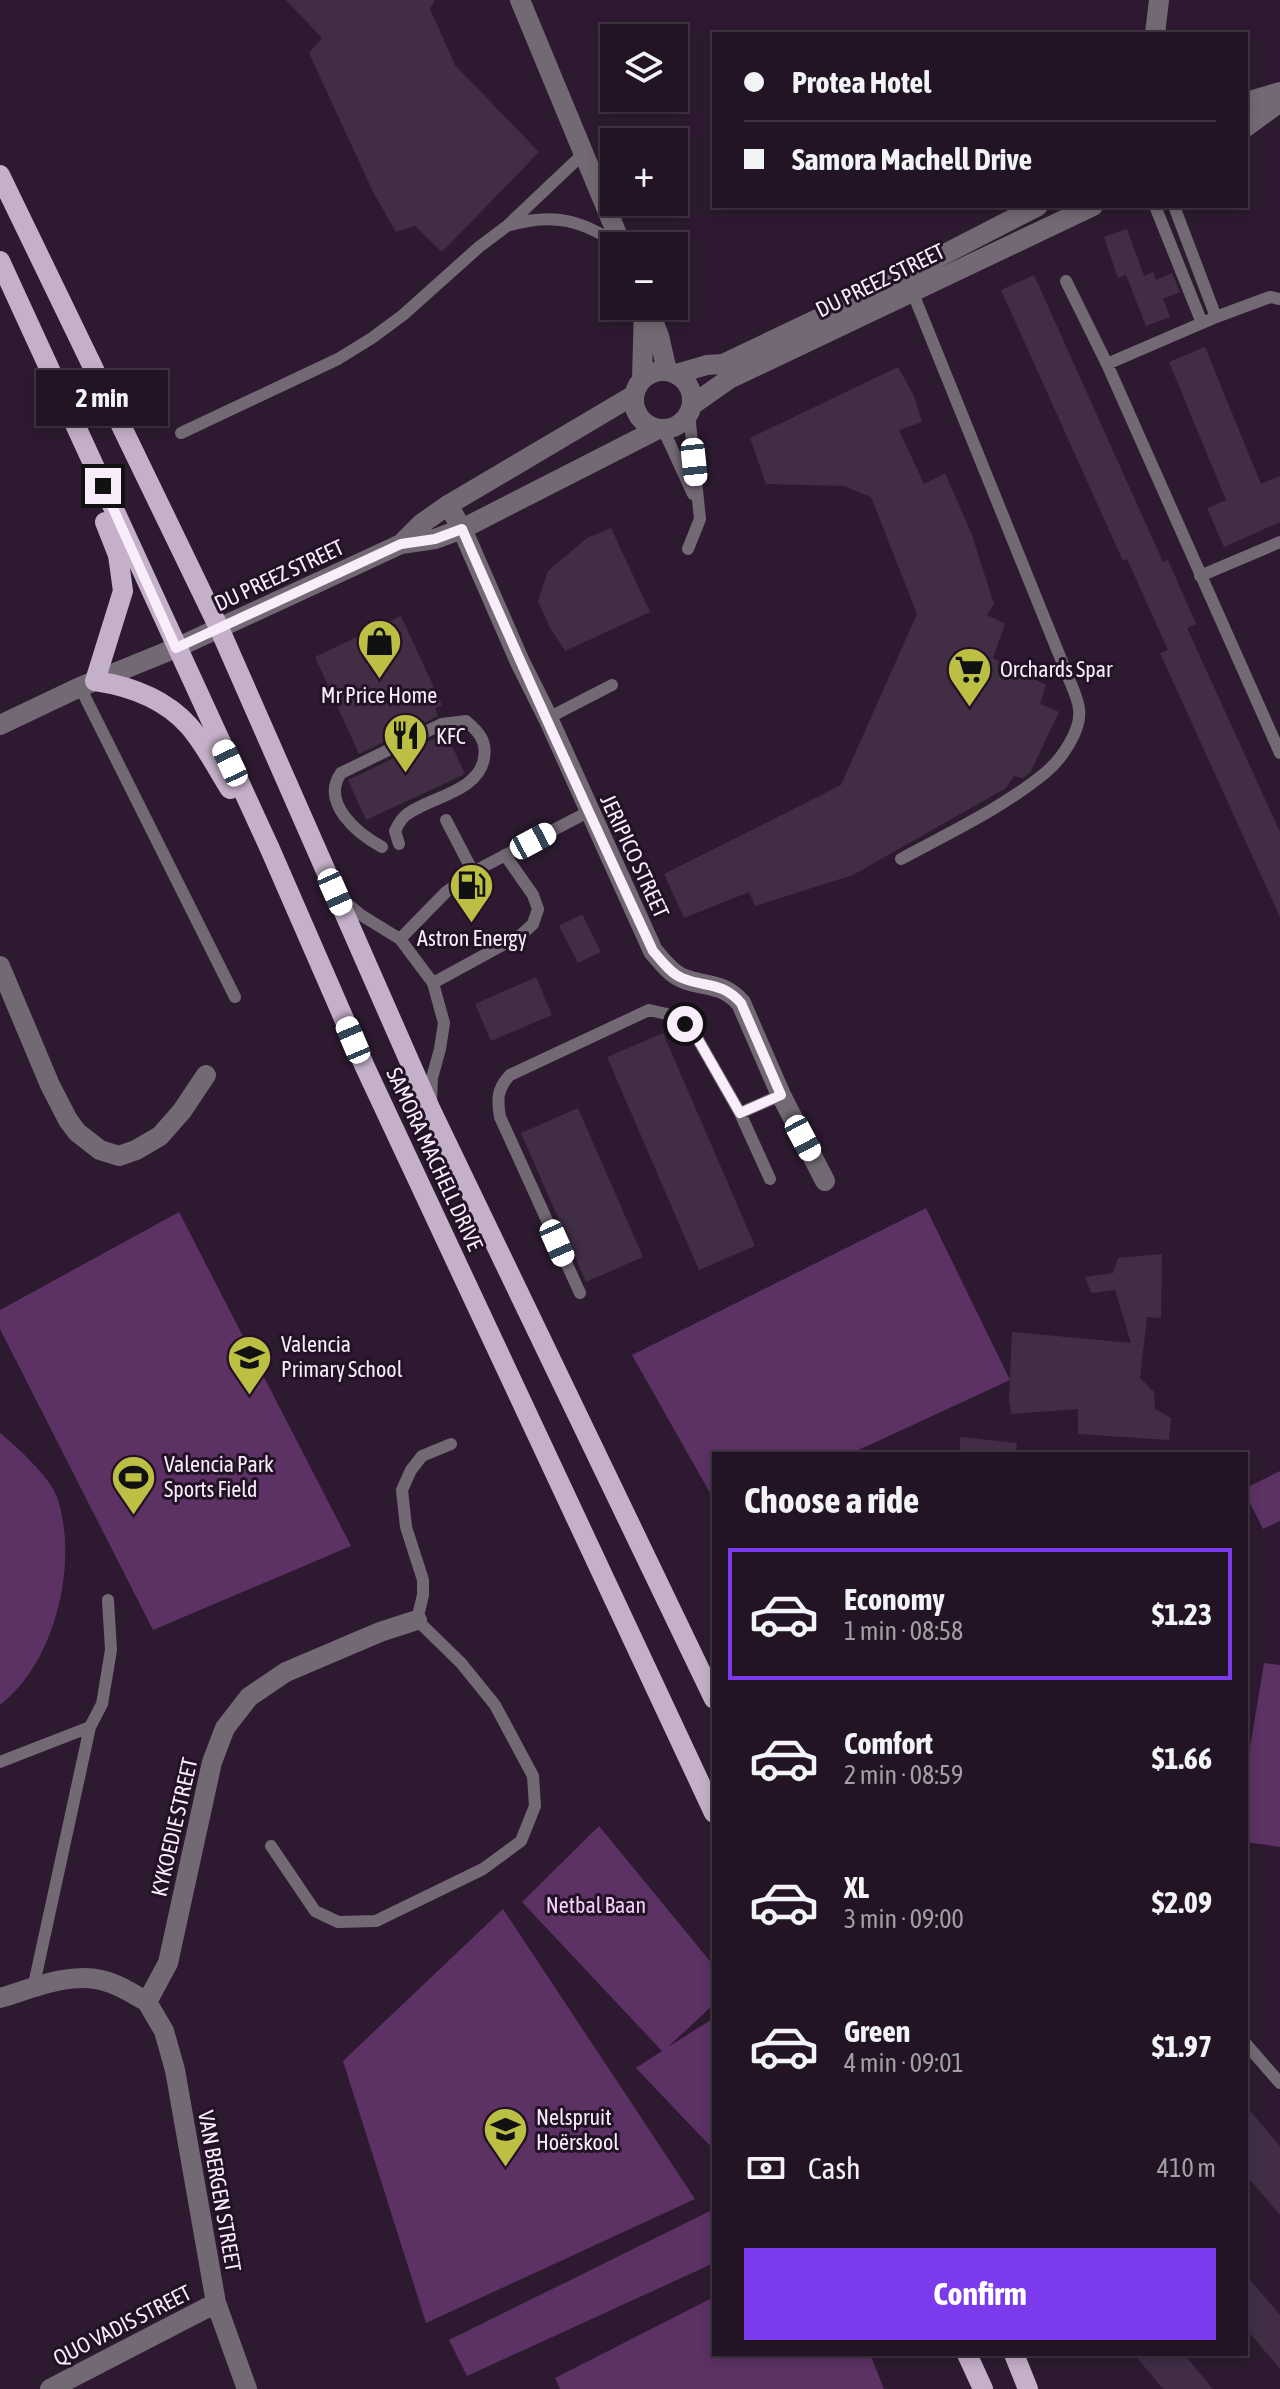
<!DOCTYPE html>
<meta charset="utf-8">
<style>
body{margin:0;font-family:"Asap Condensed",sans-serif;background:#2e2131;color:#f1f3f6;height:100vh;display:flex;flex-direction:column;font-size:30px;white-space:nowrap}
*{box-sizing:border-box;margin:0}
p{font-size:26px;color:#a29ea6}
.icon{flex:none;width:44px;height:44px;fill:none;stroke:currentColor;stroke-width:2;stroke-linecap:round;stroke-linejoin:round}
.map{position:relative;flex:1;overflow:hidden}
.details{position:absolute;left:712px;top:1452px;width:536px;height:904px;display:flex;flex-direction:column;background:#221424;border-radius:0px;box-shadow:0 4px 12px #0003,0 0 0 2px #3f3341}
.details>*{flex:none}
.hud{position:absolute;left:712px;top:32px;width:536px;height:176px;border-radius:0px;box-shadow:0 4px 12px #0003,0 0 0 2px #3f3341;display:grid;align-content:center;height:176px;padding:0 32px;background:#221424}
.controls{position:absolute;left:600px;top:24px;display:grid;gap:16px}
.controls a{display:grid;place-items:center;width:88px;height:88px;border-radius:0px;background:#221424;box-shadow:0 4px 12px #0003,0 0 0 2px #3f3341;font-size:40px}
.end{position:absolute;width:36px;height:36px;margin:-18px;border:10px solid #f9ecfb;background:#111;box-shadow:0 0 0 4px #111}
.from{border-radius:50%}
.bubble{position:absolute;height:56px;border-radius:0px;background:#221424;box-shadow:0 4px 12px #0003,0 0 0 2px #3f3341;font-size:26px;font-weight:700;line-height:56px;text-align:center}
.car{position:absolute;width:24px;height:48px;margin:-24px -12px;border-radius:10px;box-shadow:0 0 6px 2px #0007;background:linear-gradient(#fff 24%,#345 0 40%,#fff 0 76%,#345 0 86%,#fff 0)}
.hud b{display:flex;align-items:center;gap:28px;height:76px;font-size:30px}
.hud b+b{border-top:2px solid #3f3341}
.hud i{width:20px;height:20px;background:#f1f3f6}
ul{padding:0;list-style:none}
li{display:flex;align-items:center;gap:24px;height:132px;margin:0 16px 12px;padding:0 16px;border:4px solid transparent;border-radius:0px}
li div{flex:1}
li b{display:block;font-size:30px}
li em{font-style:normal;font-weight:700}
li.current{border-color:#7c3aed}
li>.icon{width:72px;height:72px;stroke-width:1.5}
h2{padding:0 32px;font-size:36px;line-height:96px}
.pay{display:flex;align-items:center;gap:20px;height:88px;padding:0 32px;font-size:30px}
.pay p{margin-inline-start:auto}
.button{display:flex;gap:16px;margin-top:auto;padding:16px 32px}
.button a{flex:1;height:92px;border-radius:0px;background:#7c3aed;color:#fff;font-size:32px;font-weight:700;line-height:92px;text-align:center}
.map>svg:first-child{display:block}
.green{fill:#5b3263}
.building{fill:#412e45}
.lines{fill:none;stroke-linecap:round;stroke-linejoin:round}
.service{stroke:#736974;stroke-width:12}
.minor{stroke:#736974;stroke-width:20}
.tertiary{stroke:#736974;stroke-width:20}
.primary{stroke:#c4b0c8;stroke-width:20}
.route{stroke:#f9ecfb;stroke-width:10}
.labels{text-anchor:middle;stroke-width:6;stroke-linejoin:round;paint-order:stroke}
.street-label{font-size:22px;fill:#f9ecfb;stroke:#231126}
.poi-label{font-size:22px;fill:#f9ecfb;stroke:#231126;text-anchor:start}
.park-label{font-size:22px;fill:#f3d2f9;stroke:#231126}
</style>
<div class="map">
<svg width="1280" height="2389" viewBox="0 0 1280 2389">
<rect width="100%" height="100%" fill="#2d1a30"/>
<path class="green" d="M926,1208L1010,1380L850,1454H714V1500L632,1355Z
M179,1212L351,1546L153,1630L0,1329V1310Z
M0,1433C17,1447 49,1476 57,1497C79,1562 56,1662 0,1705Z
M1280,1471V1521L1263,1529L1246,1495V1488Z
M1264,1663L1280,1665V1847L1246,1842V1772Z
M599,1826L714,1966V2004L668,2047L714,2018V2150L636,2068L662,2051L522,1902Z
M503,1909L695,2199L426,2323L343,2061Z
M714,2209V2263L467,2376L449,2340Z
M714,2297V2354H870L884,2389H560L555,2378Z"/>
<path class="building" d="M286,0H435L430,9L455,65L539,152L442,252L415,226L396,232L374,194L309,53L322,38Z
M1127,229L1144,276L1153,272L1156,280L1172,273L1180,292L1163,299L1170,317L1146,326L1126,275L1118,278L1104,237Z
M1034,275L1163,562L1168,560L1196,624L1187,628L1280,832V917L1160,653L1168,650L1127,559L1123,561L1001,290Z
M1205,347L1261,484L1280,476V522L1224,547L1207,508L1226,500L1169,362Z
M898,367L914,396L922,422L899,430L924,484L945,473L972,535L994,604L987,615L1005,624L993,658L1046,685L1040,704L1059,712L1030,773L1023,778L1014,776L1006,788L853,875L755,906L749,892L684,918L664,874L841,785L917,614L871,497L844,486L766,484L750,438Z
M611,528L650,612L565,651L549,626L538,601L548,571L587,538Z
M401,616L442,705L435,708L438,716L359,754L315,657Z
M446,733L465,774L366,820L348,780Z
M582,914L601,952L578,963L559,926Z
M536,977L552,1015L491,1041L475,1004Z
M663,1033L755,1246L699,1270L607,1057Z
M578,1108L643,1257L586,1282L521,1133Z
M1162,1254L1161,1318L1147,1317L1140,1378L1154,1392L1155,1409L1171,1418L1169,1440L1078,1434V1409L1011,1414L1009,1399L1012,1332L1131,1343L1115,1290L1091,1293L1085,1277L1113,1273L1118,1258Z
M960,1437L1017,1443L1016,1454H960Z
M1246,2106L1280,2146V2215L1246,2175Z
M1246,2275L1280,2315V2369L1246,2329Z
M1134,2354H1184L1213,2389H1163Z"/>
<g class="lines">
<path class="service" d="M1155,206L1202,323
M1174,206L1216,317
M510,225C555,212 583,221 621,246
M1066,281L1107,364L1280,753
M1107,364L1216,317L1270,297L1280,299
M663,429L693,494
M181,433L338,359L372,338L403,315L479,247L507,226L583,154
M688,549L700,519L689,413
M1200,576L1280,542
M80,687L235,997
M548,718L612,685
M446,820L473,872
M382,847C358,834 320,803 341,773L442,724L466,721C479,732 487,741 484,758C479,792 429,797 406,815C400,820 398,825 395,831L399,844
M901,859C949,833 1004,807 1045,773C1061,760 1082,730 1079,709C1078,699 1073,689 1069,679L912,291
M343,900L361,915L400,939L433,983L444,1023L440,1049L432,1078L431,1101
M400,939L446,892L473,872L588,812
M433,983L521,935L533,924L538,909L533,895L505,855
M740,1113L781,1095
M580,1293L500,1117C497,1098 497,1089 510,1075L649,1010L667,1014L685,1024L696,1036L740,1113L770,1179
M0,1762L90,1727L102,1704L111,1650L108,1600
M271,1846L315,1911L338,1922L376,1921L483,1869L521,1841L535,1806L533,1776L495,1705L461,1663L417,1620L423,1595V1580L406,1527L402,1490L411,1470L422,1456L451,1444
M33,1989L90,1727
M1246,2044L1280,2083"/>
<path class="minor" d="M520,0L622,246
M1155,34L1159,0
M647,306L659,336L667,371
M642,379L644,306
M448,505L462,529L520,662L548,718L653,951C661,960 670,973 682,978C706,988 721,981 741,1003L781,1095L825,1181
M0,725L80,687L176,648
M0,966L50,1085L68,1120L77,1132L100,1150L119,1156L136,1150L160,1136L182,1111L206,1075
M0,1998C31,1989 69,1972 101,1980C118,1984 132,1993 147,2002
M147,2002L168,1963L212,1762L225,1728L249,1697L286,1672L380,1632L417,1620
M147,2002L164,2031L175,2070L216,2303L247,2389
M50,2389L216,2303"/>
<path class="tertiary" d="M1246,102L1280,92
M1246,127L1280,102
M634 400a29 29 0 1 1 58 0a29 29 0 1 1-58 0Z
M676,374L707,365L723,364L828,314L1038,206
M692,405L729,379L1093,206
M401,544L421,524L448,505L634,395
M176,648L401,544L435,539L462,529L658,429"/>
<path class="primary" d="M0,175L220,630L430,1108L714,1699
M0,261L270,849L365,1067L714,1813
M105,522L118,555L123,591L95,681C129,686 165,699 189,726C205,744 217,769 230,789
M967,2354L983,2389
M1014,2354L1028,2389"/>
</g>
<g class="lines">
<path class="route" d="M103,486L176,648L401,544L435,539L462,529C524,671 588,811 653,951C661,960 670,973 682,978C706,988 721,981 741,1003L781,1095L740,1113L696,1036L685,1024"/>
</g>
<defs>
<symbol id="shop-pin" viewBox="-11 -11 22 30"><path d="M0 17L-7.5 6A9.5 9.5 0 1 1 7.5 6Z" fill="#bbc044" stroke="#231126"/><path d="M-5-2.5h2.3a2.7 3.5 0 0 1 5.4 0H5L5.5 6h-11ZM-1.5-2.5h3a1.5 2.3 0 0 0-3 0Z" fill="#111"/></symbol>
<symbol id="supermarket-pin" viewBox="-11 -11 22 30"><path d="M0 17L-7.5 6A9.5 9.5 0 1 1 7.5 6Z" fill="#bbc044" stroke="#231126"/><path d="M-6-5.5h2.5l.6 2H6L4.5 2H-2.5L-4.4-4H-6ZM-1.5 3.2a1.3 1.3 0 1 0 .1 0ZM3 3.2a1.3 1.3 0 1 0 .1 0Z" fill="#111"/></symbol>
<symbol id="restaurant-pin" viewBox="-11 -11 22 30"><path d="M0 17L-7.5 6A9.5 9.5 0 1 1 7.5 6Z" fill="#bbc044" stroke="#231126"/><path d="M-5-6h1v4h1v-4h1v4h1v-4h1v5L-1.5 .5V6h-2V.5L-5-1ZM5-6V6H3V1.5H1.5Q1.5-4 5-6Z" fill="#111"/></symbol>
<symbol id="fuel-pin" viewBox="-11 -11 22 30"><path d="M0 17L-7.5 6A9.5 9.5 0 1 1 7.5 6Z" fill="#bbc044" stroke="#231126"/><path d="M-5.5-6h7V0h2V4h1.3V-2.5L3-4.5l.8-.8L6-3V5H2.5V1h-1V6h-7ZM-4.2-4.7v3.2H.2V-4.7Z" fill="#111"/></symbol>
<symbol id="school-pin" viewBox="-11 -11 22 30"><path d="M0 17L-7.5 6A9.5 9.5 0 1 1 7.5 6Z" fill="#bbc044" stroke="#231126"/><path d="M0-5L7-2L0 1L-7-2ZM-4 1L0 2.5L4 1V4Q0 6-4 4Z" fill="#111"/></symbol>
<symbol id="stadium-pin" viewBox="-11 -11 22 30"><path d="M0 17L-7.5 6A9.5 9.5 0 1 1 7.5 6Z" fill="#bbc044" stroke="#231126"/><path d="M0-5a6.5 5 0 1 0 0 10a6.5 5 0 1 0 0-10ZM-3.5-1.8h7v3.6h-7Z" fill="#111"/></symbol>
</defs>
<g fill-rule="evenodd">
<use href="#shop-pin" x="354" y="616" width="51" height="69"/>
<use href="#supermarket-pin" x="944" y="644" width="51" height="69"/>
<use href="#restaurant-pin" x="380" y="710" width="51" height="69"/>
<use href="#fuel-pin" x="446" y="860" width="51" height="69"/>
<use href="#school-pin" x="224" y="1332" width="51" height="69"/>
<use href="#stadium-pin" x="108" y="1452" width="51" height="69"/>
<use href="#school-pin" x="480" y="2104" width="51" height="69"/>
</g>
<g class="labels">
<g class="street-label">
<text transform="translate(880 280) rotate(-26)" y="8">DU PREEZ STREET</text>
<text transform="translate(279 575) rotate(-25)" y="8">DU PREEZ STREET</text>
<text transform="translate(635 856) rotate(65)" y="8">JERIPICO STREET</text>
<text transform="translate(435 1159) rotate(65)" y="8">SAMORA MACHELL DRIVE</text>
<text transform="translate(174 1827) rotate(-77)" y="8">KYKOEDIE STREET</text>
<text transform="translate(220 2191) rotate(80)" y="8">VAN BERGEN STREET</text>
<text transform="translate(122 2325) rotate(-27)" y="8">QUO VADIS STREET</text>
</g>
<g class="poi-label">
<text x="1000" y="677">Orchards Spar</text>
<text x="379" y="703" text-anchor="middle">Mr Price Home</text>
<text x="436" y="744">KFC</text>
<text x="472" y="946" text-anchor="middle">Astron Energy</text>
<text x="281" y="1352">Valencia<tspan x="281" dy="25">Primary School</tspan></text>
<text x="164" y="1472">Valencia Park<tspan x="164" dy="25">Sports Field</tspan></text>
<text x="536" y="2125">Nelspruit<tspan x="536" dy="25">Hoërskool</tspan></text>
</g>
<g class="park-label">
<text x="596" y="1913">Netbal Baan</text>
</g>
</g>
</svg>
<div class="controls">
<a><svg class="icon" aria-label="layers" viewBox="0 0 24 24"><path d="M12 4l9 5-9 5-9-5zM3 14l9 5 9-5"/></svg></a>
<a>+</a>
<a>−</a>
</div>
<i class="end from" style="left:685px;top:1024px"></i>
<i class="end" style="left:103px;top:486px"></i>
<div class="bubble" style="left:36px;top:370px;width:132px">2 min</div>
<i class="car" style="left:694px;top:462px;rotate:174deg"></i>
<i class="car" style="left:230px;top:763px;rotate:335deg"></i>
<i class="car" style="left:533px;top:841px;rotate:62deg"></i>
<i class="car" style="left:335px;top:892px;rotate:156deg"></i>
<i class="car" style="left:353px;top:1040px;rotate:337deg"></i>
<i class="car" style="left:803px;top:1138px;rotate:152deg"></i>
<i class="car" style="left:557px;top:1243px;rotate:156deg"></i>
<div class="hud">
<b><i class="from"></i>Protea Hotel</b>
<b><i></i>Samora Machell Drive</b>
</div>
<section class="details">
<h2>Choose a ride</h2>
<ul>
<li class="current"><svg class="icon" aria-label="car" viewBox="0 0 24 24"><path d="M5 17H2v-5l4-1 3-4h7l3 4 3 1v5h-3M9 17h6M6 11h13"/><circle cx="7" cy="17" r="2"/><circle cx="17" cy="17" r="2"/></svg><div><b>Economy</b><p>1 min · 08:58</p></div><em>$1.23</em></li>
<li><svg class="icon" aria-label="car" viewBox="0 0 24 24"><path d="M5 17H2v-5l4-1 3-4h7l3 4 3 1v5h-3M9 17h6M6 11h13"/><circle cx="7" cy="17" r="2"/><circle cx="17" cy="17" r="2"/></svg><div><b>Comfort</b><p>2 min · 08:59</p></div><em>$1.66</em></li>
<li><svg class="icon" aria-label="car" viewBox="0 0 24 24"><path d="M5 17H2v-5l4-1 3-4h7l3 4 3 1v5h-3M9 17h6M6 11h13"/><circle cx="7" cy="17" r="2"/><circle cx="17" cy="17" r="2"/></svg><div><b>XL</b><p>3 min · 09:00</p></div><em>$2.09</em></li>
<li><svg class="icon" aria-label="car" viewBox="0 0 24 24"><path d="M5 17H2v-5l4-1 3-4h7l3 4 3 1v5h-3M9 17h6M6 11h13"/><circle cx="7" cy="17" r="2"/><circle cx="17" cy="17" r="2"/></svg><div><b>Green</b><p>4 min · 09:01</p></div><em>$1.97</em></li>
</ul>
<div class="pay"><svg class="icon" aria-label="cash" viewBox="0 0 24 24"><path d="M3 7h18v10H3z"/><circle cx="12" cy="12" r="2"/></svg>Cash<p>410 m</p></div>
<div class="button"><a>Confirm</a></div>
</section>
</div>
